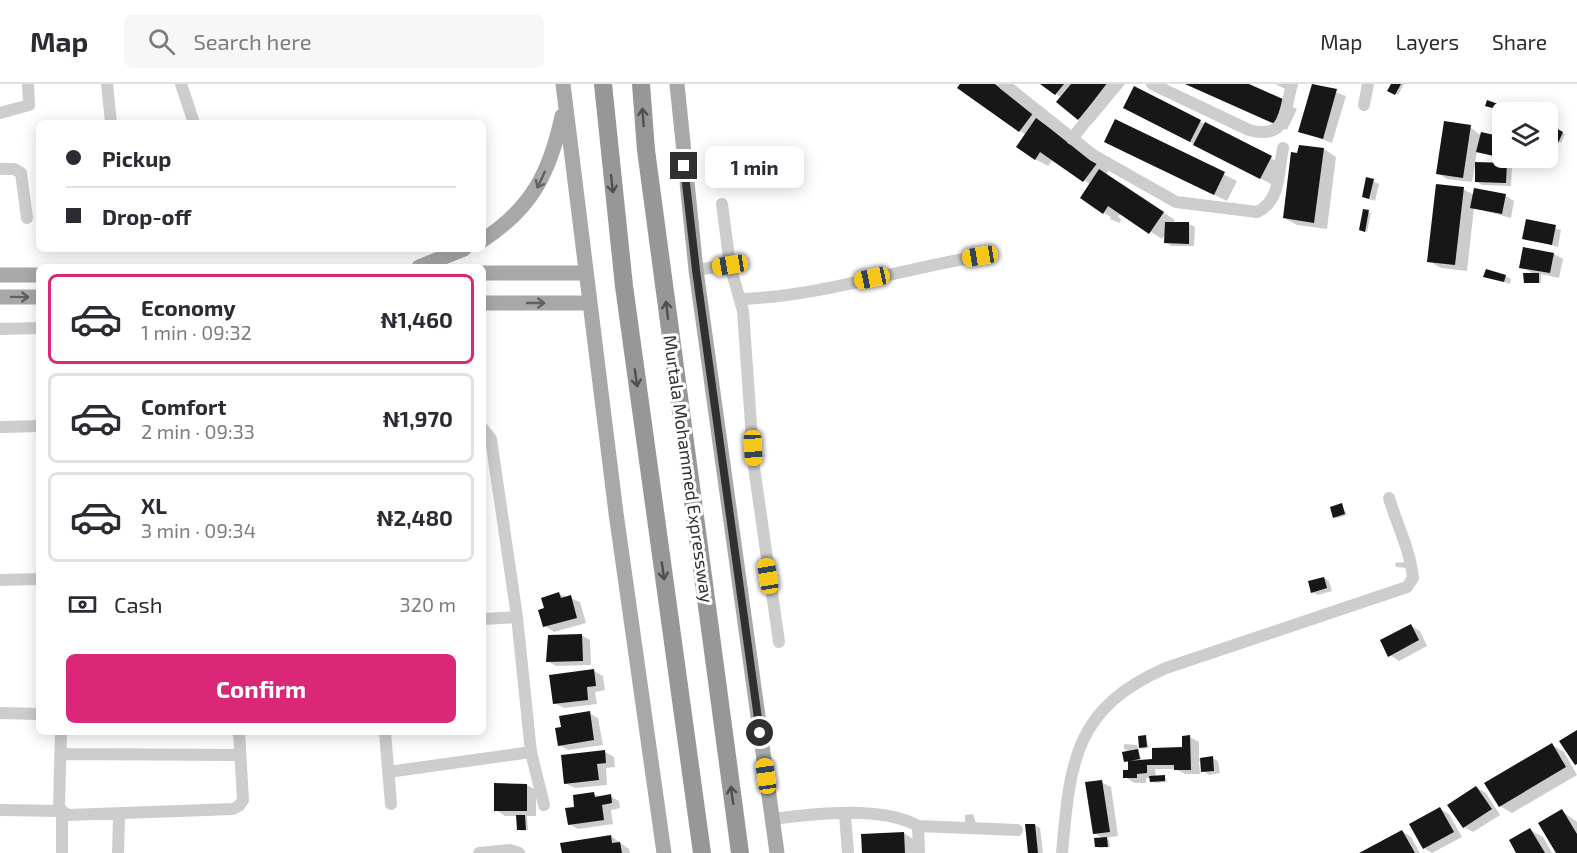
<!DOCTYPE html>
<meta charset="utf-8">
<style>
body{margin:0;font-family:"Exo 2",sans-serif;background:#f7f7f7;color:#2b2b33;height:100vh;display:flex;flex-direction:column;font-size:22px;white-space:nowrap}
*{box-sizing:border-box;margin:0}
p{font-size:20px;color:#7c7c81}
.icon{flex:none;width:33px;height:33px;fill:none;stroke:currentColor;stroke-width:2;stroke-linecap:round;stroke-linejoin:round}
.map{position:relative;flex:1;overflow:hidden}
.details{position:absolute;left:36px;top:180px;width:450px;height:471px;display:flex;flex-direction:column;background:#fff;border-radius:9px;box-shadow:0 3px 15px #0003}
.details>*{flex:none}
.top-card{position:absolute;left:36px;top:36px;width:450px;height:132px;border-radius:9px;box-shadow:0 3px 15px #0003;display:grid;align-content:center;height:132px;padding:0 30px;background:#fff}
.buttons{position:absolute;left:1492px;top:18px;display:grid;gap:12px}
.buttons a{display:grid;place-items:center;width:66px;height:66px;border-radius:9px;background:#fff;box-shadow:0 3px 15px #0003;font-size:30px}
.end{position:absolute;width:27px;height:27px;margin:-14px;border:8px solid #303030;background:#fff;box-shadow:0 0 0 3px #fff}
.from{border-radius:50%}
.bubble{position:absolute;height:42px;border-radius:9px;background:#fff;box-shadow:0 3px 15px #0003;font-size:20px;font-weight:700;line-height:42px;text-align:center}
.car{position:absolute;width:18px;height:36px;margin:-18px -9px;border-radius:8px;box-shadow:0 0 4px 2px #0007;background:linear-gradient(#f5c518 24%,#345 0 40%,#f5c518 0 76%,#345 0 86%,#f5c518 0)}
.top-card b{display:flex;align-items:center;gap:21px;height:57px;font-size:22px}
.top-card b+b{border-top:2px solid #e1e1e2}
.top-card i{width:15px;height:15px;background:#2b2b33}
ul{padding:10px 0 0;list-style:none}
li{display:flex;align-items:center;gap:18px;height:90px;margin:0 12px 9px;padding:0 18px;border:3px solid #e1e1e2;border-radius:9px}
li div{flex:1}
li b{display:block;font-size:22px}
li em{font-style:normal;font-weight:700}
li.on{border-color:#db2777}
li>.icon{width:54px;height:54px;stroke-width:1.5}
.pay{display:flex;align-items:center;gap:15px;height:66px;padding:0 30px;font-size:22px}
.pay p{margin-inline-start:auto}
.cta{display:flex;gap:12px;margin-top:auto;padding:12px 30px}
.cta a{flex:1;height:69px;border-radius:9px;background:#db2777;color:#fff;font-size:24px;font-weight:700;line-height:69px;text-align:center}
header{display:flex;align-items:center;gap:36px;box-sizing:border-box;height:84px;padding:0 30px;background:#fff;border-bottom:2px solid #e1e1e2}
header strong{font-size:28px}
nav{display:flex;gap:33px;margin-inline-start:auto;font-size:21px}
.search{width:420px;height:54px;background:#f7f7f7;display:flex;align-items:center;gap:15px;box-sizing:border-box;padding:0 21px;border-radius:9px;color:#7c7c81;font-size:22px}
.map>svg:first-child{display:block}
.shadow{fill:#0003}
.building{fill:#171717}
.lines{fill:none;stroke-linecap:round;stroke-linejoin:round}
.minor{stroke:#cdcdcd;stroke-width:12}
.major{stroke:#a8a8a8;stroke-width:15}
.highway{stroke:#979797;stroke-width:18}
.oneway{stroke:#4f4f4f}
.oneway2{stroke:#606060}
.route{stroke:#303030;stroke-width:8}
.labels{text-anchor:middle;stroke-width:6;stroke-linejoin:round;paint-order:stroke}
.street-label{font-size:18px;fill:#303030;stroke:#fff}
</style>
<header>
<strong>Map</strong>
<div class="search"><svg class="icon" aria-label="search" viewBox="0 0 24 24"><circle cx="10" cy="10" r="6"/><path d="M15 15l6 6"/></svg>Search here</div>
<nav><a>Map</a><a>Layers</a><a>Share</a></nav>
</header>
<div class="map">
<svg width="1577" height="769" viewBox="0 0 1577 769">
<rect width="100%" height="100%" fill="#fff"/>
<path class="shadow" d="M959,0H994L1042,35L1040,38L1109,86L1106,91L1175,136L1173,139L1189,140L1195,143L1194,162H1172L1166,159V150L1162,155L1121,129L1118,133L1121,135L1120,139L1110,135L1111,133L1104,129L1091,101L1053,75L1048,82L1035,75L1026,51L959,3Z
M1043,0H1125L1091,41L1079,34L1062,14Z
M1185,0H1246L1297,25L1287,46Z
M1275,0H1295L1292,8Z
M1313,0L1346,12L1332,59L1300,47Z
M1392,0H1404L1398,11L1389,6Z
M1135,4L1284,81L1273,101L1134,29Z
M1115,37L1237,97L1227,117L1118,65Z
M1548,42L1565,50L1561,59L1548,53Z
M1470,43L1479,50L1503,55V74H1514L1513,77L1477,67L1475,80L1506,81L1512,84L1511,102L1482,101L1476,97L1477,82H1475L1472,98L1447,95L1438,89Z
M1324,65L1336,73L1327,145L1297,141L1284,134Z
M1373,97L1379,100L1375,117L1363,113Z
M1463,105L1474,111H1505L1514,117L1511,134L1474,124L1467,187L1441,184L1429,177Z
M1369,128L1371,129L1367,148L1363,147Z
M1528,137L1561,146L1558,163L1524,154Z
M1554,170L1563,175L1559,194L1541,190V199L1525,198L1534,190L1521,183Z
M1485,192H1505L1511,195L1510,200Z
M1342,421L1347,431L1337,434L1334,433Z
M1405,478L1408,484L1396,483L1395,479Z
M1324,494L1329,497L1332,507L1318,511L1312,508Z
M559,510L580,518L586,539L554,548L545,542L546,525Z
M1411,542L1420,547L1427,562L1399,577L1390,571Z
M581,551L590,556L591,581L556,582L547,577Z
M594,587L603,592L605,606L595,608L597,620L564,624L555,619Z
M589,629L598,634L603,661L568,666L559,661Z
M1146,653L1149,664L1142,665L1140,663Z
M1190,653L1199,658V675L1212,674L1218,677L1220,689L1209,691L1203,687L1202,676L1199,677L1200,690H1185L1175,685H1155L1156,693H1165L1167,698L1154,699L1151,694H1146V699H1134L1125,693L1129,688L1130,678L1125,677L1130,668L1124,665V660L1137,661L1142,678L1154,677L1183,665Z
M1552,661L1564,668L1577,691L1512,729L1500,722Z
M605,668L614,673L615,683L606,684L607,701L575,704L565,699Z
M1101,698L1111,703L1118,752L1105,754L1109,756L1110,763L1099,764L1096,762L1104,755L1094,749Z
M527,701L536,706V732H527L528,746L521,747L518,732H505L496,726Z
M1476,703L1486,709L1500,731L1473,748L1464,743Z
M593,710L600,713L610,712L619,717L620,724L611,726L613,740L578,745L569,740Z
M1440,725L1449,730L1462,753L1432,769L1424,764Z
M1562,727L1577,738V769H1557Z
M973,730L976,739L965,738V731Z
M1035,741L1040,744L1043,769H1029Z
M1530,746L1543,753L1552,769H1518Z
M1402,747L1411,753L1420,769H1362Z
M904,749L916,757L917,769H864Z
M611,752L629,765L630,769H563Z"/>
<path class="building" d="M960,0H995L1034,28L1019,48L957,4Z
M1040,0H1064L1055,11Z
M1071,0H1108L1078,36L1056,18Z
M1185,0H1249L1285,16L1275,40Z
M1312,0L1337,5L1323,55L1298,48Z
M1391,0H1401L1395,11L1387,7Z
M1134,2L1201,36L1190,58L1123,24Z
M1487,16L1509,24L1507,28L1485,22Z
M1036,34L1098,78L1083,98L1040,68L1035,76L1016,63Z
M1115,35L1225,88L1214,111L1104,58Z
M1444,37L1471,41L1463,94L1436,90Z
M1205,38L1272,72L1260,95L1193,61Z
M1554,43L1563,48L1558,59L1549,54Z
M1481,48L1503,53V74L1476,68Z
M1299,61L1324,64L1314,139L1283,134L1291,68L1297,69Z
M1475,78L1507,79L1506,99L1475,98Z
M1099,85L1164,128L1149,150L1108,122L1103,130L1080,114Z
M1366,93L1374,95L1369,115L1362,113Z
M1436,100L1464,103L1455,181L1427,178Z
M1474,104L1506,110L1502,130L1470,124Z
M1363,125L1369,126L1365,148L1359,146Z
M1526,135L1556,141L1552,161L1522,155Z
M1165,138H1189V160L1164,159Z
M1523,163L1554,169L1550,189L1519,184Z
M1486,185L1506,191L1504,198L1483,193Z
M1523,189H1539V199H1524Z
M1342,419L1345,430L1333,434L1330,423Z
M1324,493L1327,504L1311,509L1308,497Z
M559,508L561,514L571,511L577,534L543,543L538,526L544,524L541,514Z
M1411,540L1419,556L1388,573L1380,556Z
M582,550L583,577L546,578L548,551Z
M594,585L596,602L587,603L588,616L553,620L549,591Z
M590,627L594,656L558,662L555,644L561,643L559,632Z
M1577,646V680L1575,681L1559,657Z
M1146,651L1147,663L1139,664L1138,652Z
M1190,651L1191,686H1174V681H1147V689L1137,690V694H1123V686H1128V677L1152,675V664L1182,663V652Z
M1552,659L1566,683L1499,723L1484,699Z
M1138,665L1140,675L1124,678L1122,668Z
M605,666L606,679L597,680L599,696L564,700L561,671Z
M1213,672L1214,687L1201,688L1200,674Z
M1165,691V697L1150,698L1149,692Z
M1102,696L1110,748L1093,750L1085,698Z
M494,699L527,700V727H494Z
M1476,702L1492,725L1463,744L1447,721Z
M594,708L595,713L611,710L612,719L602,721L604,736L568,741L565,724L574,723L573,711Z
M1440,723L1454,748L1423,765L1409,740Z
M1562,725L1577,750V769H1556L1538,739Z
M516,731H525L526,746H517Z
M1025,740H1035L1038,769H1028Z
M1530,744L1545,769H1516L1509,756Z
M1402,746L1415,769H1359Z
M904,748L905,769H862L861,750Z
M611,751L612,759L620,758L622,769H562L560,759Z
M1107,753L1108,763H1095L1094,754Z"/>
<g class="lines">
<path class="minor" d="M107,0L111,39
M181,0L194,39
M1004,0L1093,71L1176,118L1257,128C1281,117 1278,88 1283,64
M1152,0L1249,46C1287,56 1284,29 1292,0
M1364,21L1368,0
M0,29L29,21L28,0
M1072,55L1114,0
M0,85H14L21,89L27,134
M722,120L730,181L743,227L754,383L779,558
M696,186L730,181
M741,215C822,212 901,185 980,172
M0,245L39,244
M2,343L39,342
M483,345L491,355L517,533L531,668L544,721
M0,496L39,495
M483,535L517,533
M0,629L39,630
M61,648L59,722L62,727V769
M385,648L391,720
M60,670L240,671
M388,688L531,668
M0,726L62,727L68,731L233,725L239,722L243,716L239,648
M845,731L848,769
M772,735C813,730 881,721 918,742L919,769
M918,742L1017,746
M118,769L119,731
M479,769L510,766L519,769
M1062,769C1070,678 1074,624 1166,584L1407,503L1413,494C1410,465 1397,441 1389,414"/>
<path class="major" d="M563,0L616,429L664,769
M677,0L696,186L777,769
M483,156C532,124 550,88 562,32
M419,183L464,165
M483,189H584
M0,191H39
M0,213H39
M483,219H588"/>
<path class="highway" d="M603,0L624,202L702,769
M641,0L646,66L740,769"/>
</g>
<defs><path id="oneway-shaft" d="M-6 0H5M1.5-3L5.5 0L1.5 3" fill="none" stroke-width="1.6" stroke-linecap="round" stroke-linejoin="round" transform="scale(1.5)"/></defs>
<g class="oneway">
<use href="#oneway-shaft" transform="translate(643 33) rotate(-94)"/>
<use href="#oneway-shaft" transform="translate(612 100) rotate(84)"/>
<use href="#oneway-shaft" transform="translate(667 226) rotate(-97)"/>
<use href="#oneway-shaft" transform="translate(636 294) rotate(82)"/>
<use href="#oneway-shaft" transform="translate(663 487) rotate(82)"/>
<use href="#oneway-shaft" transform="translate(732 711) rotate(-98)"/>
</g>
<g class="oneway2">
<use href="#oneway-shaft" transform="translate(541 96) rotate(115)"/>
<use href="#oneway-shaft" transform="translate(20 213) rotate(1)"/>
<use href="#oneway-shaft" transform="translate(536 219)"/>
</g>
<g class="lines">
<path class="route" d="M684,82L696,186L760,649"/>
</g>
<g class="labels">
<g class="street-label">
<text transform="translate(688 385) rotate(82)" y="6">Murtala Mohammed Expressway</text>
</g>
</g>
</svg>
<div class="buttons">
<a><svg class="icon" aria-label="layers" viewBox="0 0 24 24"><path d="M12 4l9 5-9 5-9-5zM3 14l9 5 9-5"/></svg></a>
</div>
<i class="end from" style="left:760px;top:649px"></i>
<i class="end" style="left:684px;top:82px"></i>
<div class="bubble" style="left:705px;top:62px;width:99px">1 min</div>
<i class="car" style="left:980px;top:172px;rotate:261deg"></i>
<i class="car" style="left:730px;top:181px;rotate:261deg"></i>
<i class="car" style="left:872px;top:194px;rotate:258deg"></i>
<i class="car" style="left:753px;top:364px;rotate:177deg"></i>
<i class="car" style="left:768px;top:492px;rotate:351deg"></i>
<i class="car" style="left:766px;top:692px;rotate:352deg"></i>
<div class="top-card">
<b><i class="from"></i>Pickup</b>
<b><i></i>Drop-off</b>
</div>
<section class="details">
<ul>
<li class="on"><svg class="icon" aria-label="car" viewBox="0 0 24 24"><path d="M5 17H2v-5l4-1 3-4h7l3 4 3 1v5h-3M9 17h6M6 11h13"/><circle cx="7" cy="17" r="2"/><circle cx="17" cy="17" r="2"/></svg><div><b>Economy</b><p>1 min · 09:32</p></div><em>₦1,460</em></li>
<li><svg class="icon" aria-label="car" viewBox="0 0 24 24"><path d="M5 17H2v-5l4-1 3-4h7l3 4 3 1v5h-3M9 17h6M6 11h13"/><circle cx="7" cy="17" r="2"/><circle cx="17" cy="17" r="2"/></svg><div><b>Comfort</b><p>2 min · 09:33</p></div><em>₦1,970</em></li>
<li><svg class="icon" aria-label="car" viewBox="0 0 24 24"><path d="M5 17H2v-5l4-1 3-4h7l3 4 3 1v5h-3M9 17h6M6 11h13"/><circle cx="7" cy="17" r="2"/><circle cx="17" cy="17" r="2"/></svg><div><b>XL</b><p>3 min · 09:34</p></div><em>₦2,480</em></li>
</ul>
<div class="pay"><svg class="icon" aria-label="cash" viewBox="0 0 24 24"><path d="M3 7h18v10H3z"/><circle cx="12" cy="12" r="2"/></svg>Cash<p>320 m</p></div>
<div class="cta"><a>Confirm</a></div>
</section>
</div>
